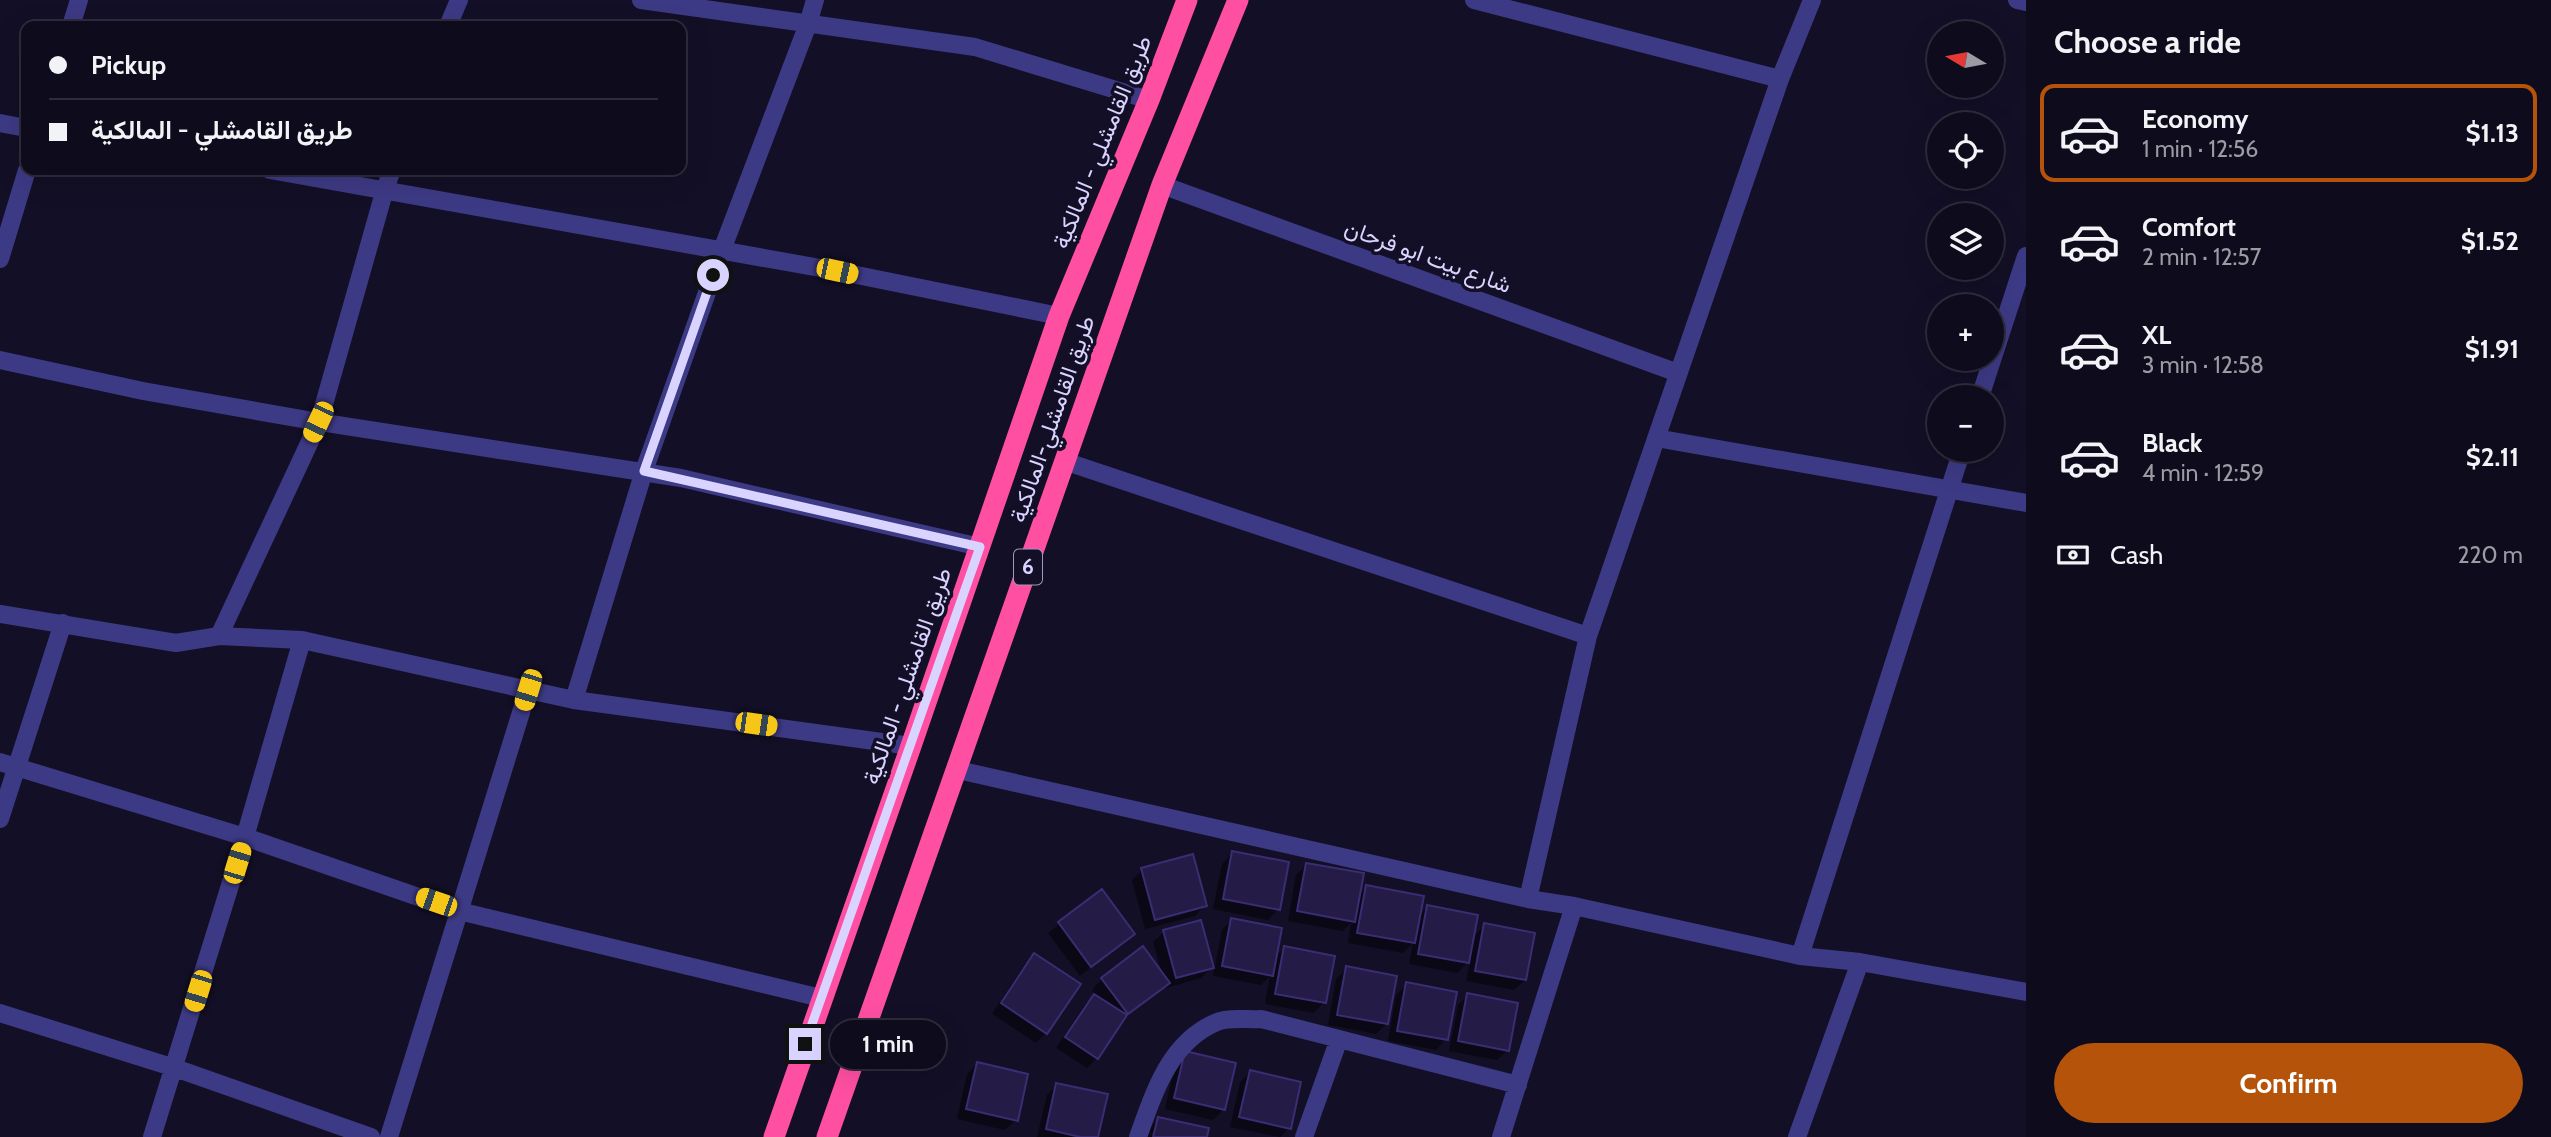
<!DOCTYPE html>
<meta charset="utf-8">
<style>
body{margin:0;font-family:Cabin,Vazirmatn,sans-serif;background:#171425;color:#f1f3f6;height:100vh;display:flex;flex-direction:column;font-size:26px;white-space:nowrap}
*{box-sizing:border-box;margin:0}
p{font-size:23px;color:#9b9ba3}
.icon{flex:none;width:38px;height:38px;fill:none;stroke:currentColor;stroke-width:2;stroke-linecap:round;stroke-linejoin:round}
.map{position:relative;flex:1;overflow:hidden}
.panel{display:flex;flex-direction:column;background:#0e0b1c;width:525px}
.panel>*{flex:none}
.hud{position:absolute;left:21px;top:21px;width:665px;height:154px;border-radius:14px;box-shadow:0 7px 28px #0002,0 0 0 2px #2e2b3b;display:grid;align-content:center;height:154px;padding:0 28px;background:#0e0b1c}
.needle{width:46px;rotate:280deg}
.controls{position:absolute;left:1927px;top:21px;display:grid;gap:14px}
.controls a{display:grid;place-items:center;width:77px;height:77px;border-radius:50%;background:#0e0b1c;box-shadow:0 7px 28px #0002,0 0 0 2px #2e2b3b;font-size:35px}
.end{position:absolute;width:32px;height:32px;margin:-16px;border:9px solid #d9d4ff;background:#111;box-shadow:0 0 0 4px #111}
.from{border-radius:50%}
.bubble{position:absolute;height:49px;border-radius:24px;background:#0e0b1c;box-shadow:0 7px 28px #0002,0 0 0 2px #2e2b3b;font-size:23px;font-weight:800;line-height:49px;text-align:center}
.car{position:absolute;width:21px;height:42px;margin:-21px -10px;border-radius:9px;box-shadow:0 0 5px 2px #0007;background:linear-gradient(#f5c518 24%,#345 0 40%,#f5c518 0 76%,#345 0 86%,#f5c518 0)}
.hud b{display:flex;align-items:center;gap:24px;height:66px;font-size:26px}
.hud b+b{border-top:2px solid #2e2b3b}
.hud i{width:18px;height:18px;background:#f1f3f6}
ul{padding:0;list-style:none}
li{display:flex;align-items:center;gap:21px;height:98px;margin:0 14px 10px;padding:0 14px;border:4px solid transparent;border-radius:14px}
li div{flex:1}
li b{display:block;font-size:26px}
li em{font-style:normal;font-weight:800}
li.selected{border-color:#b45309}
li>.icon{width:63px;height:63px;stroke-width:1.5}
h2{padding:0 28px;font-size:32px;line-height:84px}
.pay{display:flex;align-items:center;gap:18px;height:77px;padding:0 28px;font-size:26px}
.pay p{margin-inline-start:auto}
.action{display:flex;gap:14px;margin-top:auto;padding:14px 28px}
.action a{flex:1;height:80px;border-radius:42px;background:#b45309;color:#fff;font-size:28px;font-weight:800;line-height:80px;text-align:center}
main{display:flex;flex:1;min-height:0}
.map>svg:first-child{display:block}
.shadow{fill:#0007}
.building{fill:#241b47;stroke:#3b2d73;stroke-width:2}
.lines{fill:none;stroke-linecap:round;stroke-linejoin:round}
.street{stroke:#3d3a85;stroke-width:18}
.highway{stroke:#ff4fa3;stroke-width:21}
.route{stroke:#d9d4ff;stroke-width:9}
.labels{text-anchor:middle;stroke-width:7;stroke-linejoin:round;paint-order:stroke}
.shield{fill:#130f26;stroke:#9e99be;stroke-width:2}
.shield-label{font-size:21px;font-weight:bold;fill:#d9d4ff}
.street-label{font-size:23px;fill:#d9d4ff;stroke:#130f26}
</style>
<main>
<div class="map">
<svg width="2026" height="1137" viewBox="0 0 2026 1137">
<rect width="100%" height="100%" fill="#130f26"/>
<path class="shadow" d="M1232,853L1278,909L1268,920L1213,909L1222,864Z
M1307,865L1358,896L1367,887L1418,917L1427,907L1473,937L1485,925L1525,980L1514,990L1466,981L1470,960L1457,973L1409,964L1413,943L1403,953L1348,943L1351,923L1343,931L1288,921L1296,875Z
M1142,870L1205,905L1195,916L1145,929L1132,880Z
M1102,891L1133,934L1080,976L1048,933Z
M1232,920L1275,957L1284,948L1324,1002L1314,1013L1265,1004L1270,976L1261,985L1213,976L1222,930Z
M1200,922L1212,967L1201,978L1166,988L1165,985L1123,1019L1097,1058L1087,1068L1056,1048L1084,1006L1095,994L1092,990L1102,979L1162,974L1153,942L1164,932Z
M1035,955L1046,1033L1036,1043L992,1014L1024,965Z
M1347,968L1387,1023L1376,1034L1328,1025L1336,979Z
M1407,984L1446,1039L1436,1050L1388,1041L1396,995Z
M1468,995L1508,1050L1497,1060L1449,1051L1458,1005Z
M1186,1053L1224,1109L1213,1120L1165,1109L1175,1064Z
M977,1064L1016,1120L1005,1130L957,1119L967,1074Z
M1251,1072L1289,1128L1280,1137L1230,1127L1240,1082Z
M1057,1085L1096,1137H1037L1047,1095Z
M1159,1119L1206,1137H1146L1148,1129Z"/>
<path class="building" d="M1232,851L1289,862L1280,910L1223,899Z
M1193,854L1207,906L1155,920L1141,868Z
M1306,863L1364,873L1355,922L1297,911Z
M1366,885L1424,896L1415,943L1357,933Z
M1102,889L1135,934L1091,967L1058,922Z
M1427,905L1478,915L1469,963L1418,954Z
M1231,918L1282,928L1273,976L1222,966Z
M1201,920L1214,968L1176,978L1163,930Z
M1484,923L1535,933L1526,980L1475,971Z
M1143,946L1170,983L1128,1014L1101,978Z
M1284,946L1335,956L1326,1003L1275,994Z
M1034,953L1081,984L1047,1034L1001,1003Z
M1346,966L1397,976L1388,1024L1337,1015Z
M1406,982L1457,992L1448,1040L1397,1031Z
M1467,993L1518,1003L1509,1051L1458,1041Z
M1094,994L1127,1015L1098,1059L1065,1037Z
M1185,1051L1236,1063L1225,1110L1174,1098Z
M977,1062L1028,1074L1018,1121L966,1109Z
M1250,1070L1301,1082L1291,1129L1239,1117Z
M1056,1083L1108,1094L1098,1137H1080L1046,1129Z
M1158,1117L1209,1128L1207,1137H1153Z"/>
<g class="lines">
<path class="street" d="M641,0L975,47L1149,100
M1474,0L1780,79
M2017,0L2026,2
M71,26L79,0
M448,26L459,0
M0,123L26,128
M270,170L837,271L1059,316
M1162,185L1678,373
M0,259L27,170
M0,360L143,391L319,422L681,478L980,547
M1980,397L2026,256
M1656,438L2026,503
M1064,461L1588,636
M0,614L176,643L219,636L302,640L574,700L911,746
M219,636L319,422L385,189L392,170
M574,700L644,471L722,250L808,24L815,0
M0,762L245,837L459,911L821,998
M958,770L1528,899L1574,906L1800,956L1860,962L2026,992
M0,819L63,623
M1528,899L1588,636L1780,79L1812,0
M1800,956L1962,450
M0,1013L175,1068L371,1137
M152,1137L245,837L302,640
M389,1137L528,690
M1138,1137C1154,1093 1169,1042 1217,1022C1229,1017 1248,1020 1261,1019L1518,1085
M1304,1137L1339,1039
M1501,1137L1574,906
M1797,1137L1860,962"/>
<path class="highway" d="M774,1137L911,746L1059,316L1149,100L1187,0
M827,1137L1162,185L1238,0"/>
</g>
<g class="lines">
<path class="route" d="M713,275L644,471L980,547L805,1044"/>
</g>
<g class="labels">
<rect class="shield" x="1014" y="549.5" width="28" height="35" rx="5"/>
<g class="shield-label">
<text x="1028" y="574">6</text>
</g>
<g class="street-label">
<text transform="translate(1102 142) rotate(-68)" y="8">طريق القامشلي - المالكية</text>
<text transform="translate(1428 256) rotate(20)" y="8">شارع بيت ابو فرحان</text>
<text transform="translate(1052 419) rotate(-71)" y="8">طريق القامشلي-المالكية</text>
<text transform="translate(907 676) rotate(-71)" y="8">طريق القامشلي - المالكية</text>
</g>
</g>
</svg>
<div class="controls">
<a><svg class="needle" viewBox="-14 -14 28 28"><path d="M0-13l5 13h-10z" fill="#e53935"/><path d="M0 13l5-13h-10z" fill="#9b9ba3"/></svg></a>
<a><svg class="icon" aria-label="locate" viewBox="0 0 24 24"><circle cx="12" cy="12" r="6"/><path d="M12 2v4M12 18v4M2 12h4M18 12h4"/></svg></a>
<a><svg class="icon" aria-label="layers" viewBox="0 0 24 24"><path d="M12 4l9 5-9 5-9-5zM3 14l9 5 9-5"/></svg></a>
<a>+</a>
<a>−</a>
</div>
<i class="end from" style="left:713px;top:275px"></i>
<i class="end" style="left:805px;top:1044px"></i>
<div class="bubble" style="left:830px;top:1020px;width:116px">1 min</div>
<i class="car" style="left:837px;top:271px;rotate:102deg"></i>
<i class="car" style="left:318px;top:422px;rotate:205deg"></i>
<i class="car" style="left:528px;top:690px;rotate:197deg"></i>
<i class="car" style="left:756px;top:724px;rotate:98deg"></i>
<i class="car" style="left:237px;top:863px;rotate:17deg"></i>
<i class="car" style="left:436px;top:902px;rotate:289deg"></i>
<i class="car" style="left:198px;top:991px;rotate:197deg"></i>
<div class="hud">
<b><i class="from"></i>Pickup</b>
<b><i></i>طريق القامشلي - المالكية</b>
</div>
</div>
<section class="panel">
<h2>Choose a ride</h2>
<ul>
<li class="selected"><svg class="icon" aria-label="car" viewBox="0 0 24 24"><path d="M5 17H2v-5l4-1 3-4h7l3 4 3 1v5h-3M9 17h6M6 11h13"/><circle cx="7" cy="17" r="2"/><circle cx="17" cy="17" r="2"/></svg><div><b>Economy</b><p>1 min · 12:56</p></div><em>$1.13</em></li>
<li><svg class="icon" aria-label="car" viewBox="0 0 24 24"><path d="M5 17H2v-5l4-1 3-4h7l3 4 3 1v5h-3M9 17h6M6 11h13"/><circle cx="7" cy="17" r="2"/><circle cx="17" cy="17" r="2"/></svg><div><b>Comfort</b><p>2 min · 12:57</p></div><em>$1.52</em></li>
<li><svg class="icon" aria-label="car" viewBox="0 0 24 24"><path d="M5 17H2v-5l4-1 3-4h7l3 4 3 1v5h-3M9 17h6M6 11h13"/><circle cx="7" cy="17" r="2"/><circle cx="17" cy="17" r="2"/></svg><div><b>XL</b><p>3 min · 12:58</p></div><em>$1.91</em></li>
<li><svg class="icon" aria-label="car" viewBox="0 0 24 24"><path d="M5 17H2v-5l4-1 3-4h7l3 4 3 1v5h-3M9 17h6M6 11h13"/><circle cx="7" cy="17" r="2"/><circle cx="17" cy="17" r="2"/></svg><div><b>Black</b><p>4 min · 12:59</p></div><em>$2.11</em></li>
</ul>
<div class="pay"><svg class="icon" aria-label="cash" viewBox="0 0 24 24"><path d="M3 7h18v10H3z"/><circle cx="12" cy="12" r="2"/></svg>Cash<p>220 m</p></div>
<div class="action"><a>Confirm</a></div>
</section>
</main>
